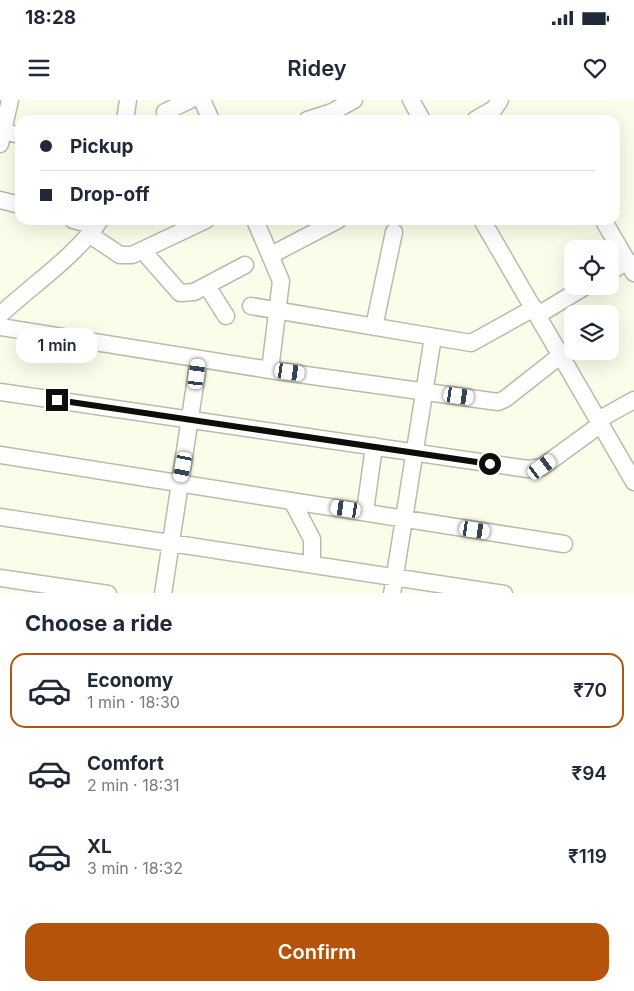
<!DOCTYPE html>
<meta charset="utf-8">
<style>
body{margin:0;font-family:Inter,sans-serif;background:#f6f6f7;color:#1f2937;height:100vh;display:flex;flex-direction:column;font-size:19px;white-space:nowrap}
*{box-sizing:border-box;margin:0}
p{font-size:16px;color:#747a83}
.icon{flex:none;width:28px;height:28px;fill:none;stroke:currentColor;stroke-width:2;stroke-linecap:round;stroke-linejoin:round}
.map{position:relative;height:493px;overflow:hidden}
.details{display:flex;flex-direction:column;background:#fff;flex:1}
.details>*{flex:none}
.guide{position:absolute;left:15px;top:15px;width:605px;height:110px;border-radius:15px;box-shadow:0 5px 20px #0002;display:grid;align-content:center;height:110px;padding:0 25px;background:#fff}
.fabs{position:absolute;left:564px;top:140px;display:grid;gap:10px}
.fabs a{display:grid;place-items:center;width:55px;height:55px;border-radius:10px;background:#fff;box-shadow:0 5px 20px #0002;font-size:25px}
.end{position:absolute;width:22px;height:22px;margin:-11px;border:6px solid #0e0e08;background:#fff;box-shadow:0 0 0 2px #fff}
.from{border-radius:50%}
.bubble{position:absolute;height:35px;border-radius:15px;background:#fff;box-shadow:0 5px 20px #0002;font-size:16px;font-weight:600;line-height:35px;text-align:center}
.car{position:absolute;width:15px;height:30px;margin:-15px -8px;border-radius:6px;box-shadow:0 0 4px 1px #0007;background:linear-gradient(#fff 24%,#345 0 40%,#fff 0 76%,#345 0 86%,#fff 0)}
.guide b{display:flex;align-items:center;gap:18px;height:48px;font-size:19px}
.guide b+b{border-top:1px solid #e0e1e3}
.guide i{width:12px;height:12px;background:#1f2937}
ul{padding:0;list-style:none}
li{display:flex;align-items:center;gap:15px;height:75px;margin:0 10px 8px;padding:0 15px;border:2px solid transparent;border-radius:15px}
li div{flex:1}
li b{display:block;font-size:19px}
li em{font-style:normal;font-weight:600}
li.selected{border-color:#b45309}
li>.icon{width:45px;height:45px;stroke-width:1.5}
h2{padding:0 25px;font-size:22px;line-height:60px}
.cta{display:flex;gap:10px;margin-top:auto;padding:10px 25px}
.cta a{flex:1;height:58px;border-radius:15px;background:#b45309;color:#fff;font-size:20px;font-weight:600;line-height:58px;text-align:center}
.status{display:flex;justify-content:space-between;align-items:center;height:35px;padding:0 25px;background:#fff;direction:ltr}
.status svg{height:14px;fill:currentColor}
header{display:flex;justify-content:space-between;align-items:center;height:65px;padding:0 25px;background:#fff;font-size:22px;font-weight:600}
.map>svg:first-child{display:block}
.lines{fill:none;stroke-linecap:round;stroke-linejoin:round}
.minor-casing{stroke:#babba9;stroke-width:19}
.minor{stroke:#fff;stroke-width:16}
.route{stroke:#0e0e08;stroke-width:6}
</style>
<div class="status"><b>18:28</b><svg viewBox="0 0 49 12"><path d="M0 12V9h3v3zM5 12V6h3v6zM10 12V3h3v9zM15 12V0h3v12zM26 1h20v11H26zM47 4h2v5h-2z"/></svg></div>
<header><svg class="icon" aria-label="menu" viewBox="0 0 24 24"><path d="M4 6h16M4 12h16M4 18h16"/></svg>Ridey<svg class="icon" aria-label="heart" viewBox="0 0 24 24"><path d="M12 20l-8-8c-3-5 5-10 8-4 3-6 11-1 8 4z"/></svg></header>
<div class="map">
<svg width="634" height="494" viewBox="0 0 634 494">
<rect width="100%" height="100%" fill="#fbfce9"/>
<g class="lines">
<defs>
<path id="minor" d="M202,0L211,20
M411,0L422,20
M165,12L190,0
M125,20L128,0
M307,20L332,12L354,0
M475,20L494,9L500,0
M2,31L20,35
M0,44L10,0
M0,100L20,105
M73,120L96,126
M255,120L281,181L270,270
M482,120L634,382
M605,123L634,173
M90,135L120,155H132L206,120
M143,151L180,193L194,192L245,165
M271,155L338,120
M610,172L628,161
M207,186L226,216
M251,206L471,243L534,208
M0,215C32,185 76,156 100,120
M538,215L586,186
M0,227L270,270L498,302L505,299L561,255
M374,227L394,132
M0,292L528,369L542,367L601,324
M598,320L634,300
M0,355L564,444
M292,401L312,439V464
M365,412L374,346
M0,417L504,494
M0,478L108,494
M163,494L199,259
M392,494L433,237"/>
</defs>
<use href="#minor" class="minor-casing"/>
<use href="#minor" class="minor"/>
</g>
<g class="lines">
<path class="route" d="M57,300L490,364"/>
</g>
</svg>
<div class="fabs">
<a><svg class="icon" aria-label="locate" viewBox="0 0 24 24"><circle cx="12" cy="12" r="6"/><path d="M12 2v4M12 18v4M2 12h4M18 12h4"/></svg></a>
<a><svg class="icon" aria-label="layers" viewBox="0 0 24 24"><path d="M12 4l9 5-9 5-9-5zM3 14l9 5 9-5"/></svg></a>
</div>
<i class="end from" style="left:490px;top:364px"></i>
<i class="end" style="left:57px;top:300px"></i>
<div class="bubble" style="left:16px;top:228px;width:82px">1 min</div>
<i class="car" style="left:290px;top:272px;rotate:98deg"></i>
<i class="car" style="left:197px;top:274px;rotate:7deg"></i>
<i class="car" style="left:459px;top:296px;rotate:98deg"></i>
<i class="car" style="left:183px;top:367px;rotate:191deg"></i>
<i class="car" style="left:542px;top:367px;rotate:54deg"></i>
<i class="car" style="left:346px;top:409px;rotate:279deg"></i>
<i class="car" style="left:475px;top:430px;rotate:99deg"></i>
<div class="guide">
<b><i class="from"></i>Pickup</b>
<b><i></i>Drop-off</b>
</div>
</div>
<section class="details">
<h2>Choose a ride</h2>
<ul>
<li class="selected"><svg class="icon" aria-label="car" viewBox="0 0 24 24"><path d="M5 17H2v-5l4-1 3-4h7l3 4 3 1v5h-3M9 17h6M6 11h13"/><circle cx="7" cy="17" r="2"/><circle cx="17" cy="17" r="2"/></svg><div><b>Economy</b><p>1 min · 18:30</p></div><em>₹70</em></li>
<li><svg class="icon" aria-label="car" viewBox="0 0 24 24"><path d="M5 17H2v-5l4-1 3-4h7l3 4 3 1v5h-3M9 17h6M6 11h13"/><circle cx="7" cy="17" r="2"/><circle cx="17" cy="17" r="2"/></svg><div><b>Comfort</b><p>2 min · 18:31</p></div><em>₹94</em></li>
<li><svg class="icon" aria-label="car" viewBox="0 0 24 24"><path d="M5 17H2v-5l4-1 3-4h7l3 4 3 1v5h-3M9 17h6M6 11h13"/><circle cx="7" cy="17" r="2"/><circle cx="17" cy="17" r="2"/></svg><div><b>XL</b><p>3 min · 18:32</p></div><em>₹119</em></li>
</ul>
<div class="cta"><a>Confirm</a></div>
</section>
